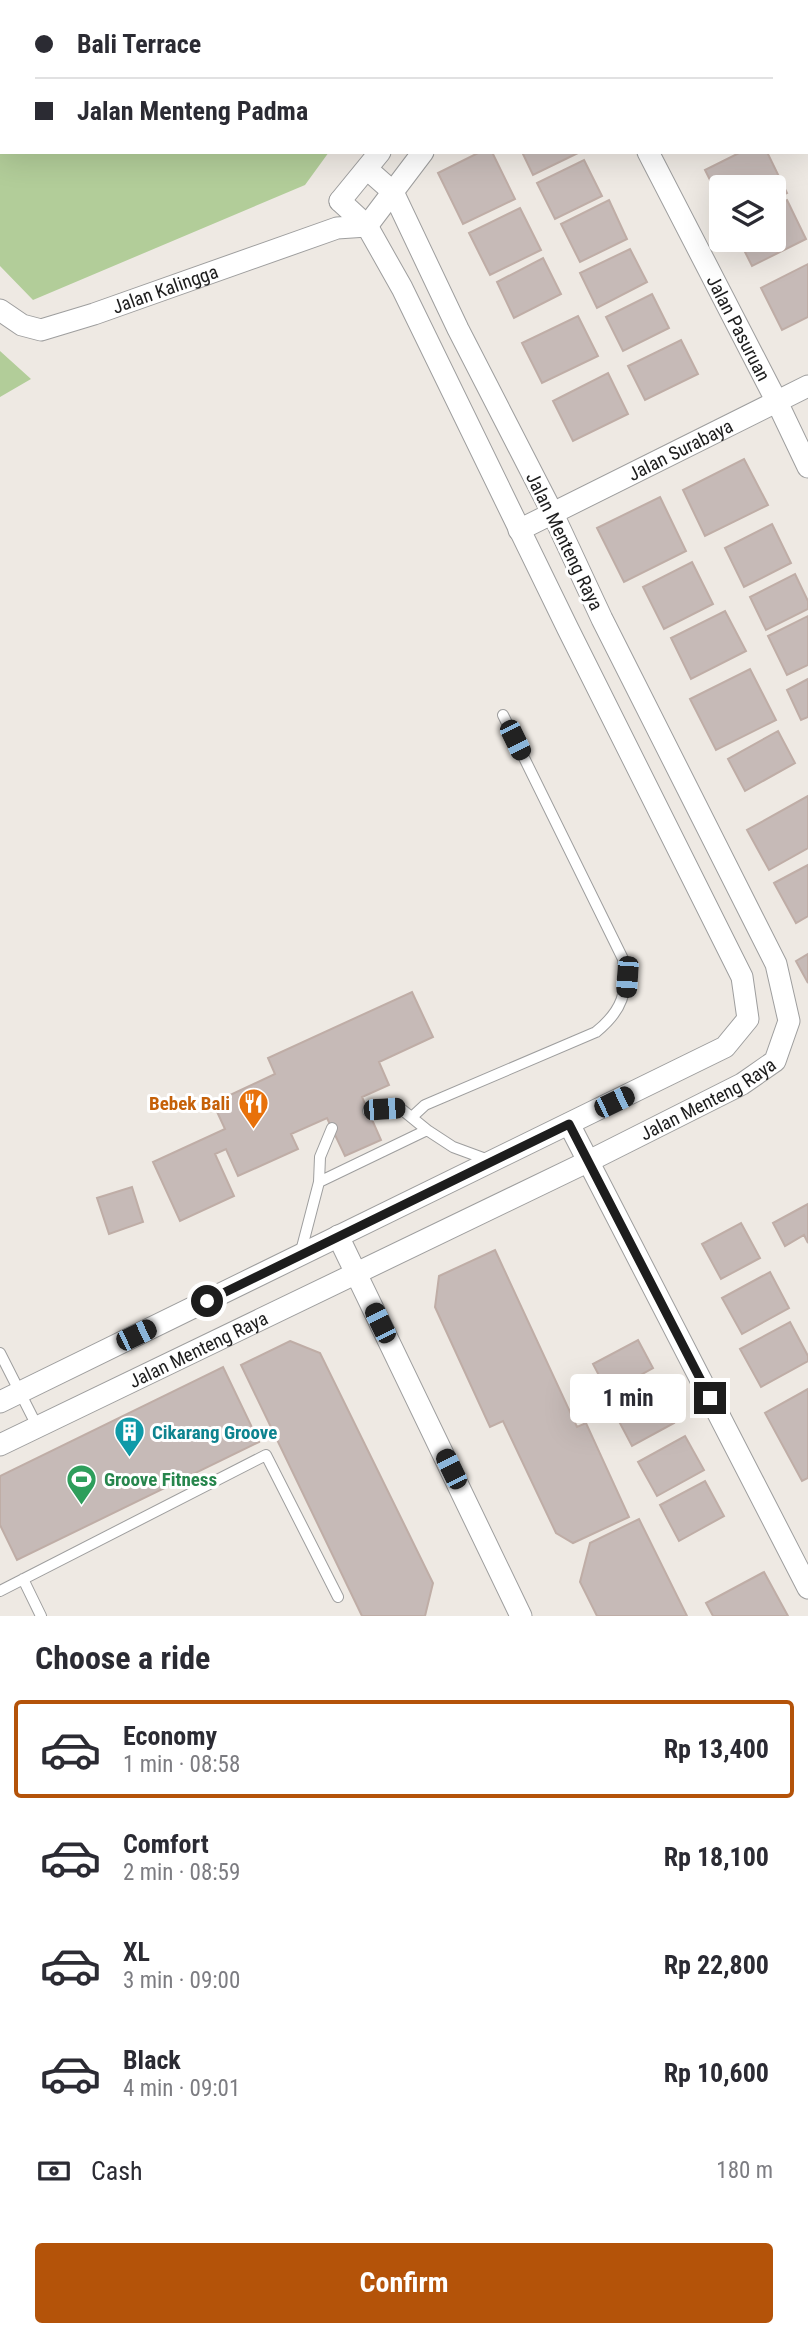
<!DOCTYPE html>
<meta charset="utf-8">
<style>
body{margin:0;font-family:"Roboto Condensed",sans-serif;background:#f2f2f3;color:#2b2b33;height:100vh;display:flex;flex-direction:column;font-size:26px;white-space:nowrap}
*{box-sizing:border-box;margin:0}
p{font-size:23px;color:#7c7c81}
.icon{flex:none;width:38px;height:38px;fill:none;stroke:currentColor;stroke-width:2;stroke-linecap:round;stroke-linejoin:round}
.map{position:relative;height:1616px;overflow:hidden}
.side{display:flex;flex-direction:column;background:#fff;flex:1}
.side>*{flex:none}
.guide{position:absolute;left:0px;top:0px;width:808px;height:154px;box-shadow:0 7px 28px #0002;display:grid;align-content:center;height:154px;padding:0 35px;background:#fff}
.tools{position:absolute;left:709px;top:175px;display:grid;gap:14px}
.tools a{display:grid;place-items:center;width:77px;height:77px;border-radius:7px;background:#fff;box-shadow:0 7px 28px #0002;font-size:35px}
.end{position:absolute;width:32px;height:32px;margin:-16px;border:9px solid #1d1d1d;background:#fff;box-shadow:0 0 0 4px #fff}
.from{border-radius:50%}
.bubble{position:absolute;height:49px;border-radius:7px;background:#fff;box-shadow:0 7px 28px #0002;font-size:23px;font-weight:700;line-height:49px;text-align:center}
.car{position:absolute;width:21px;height:42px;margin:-21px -10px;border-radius:9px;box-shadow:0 0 5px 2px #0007;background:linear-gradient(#222 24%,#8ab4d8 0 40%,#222 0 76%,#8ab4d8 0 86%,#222 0)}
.guide b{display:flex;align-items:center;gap:24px;height:66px;font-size:26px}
.guide b+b{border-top:2px solid #e1e1e2}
.guide i{width:18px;height:18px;background:#2b2b33}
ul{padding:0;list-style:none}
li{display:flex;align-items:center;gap:21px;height:98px;margin:0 14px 10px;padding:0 21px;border:4px solid transparent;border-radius:7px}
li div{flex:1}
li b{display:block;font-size:26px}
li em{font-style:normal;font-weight:700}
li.current{border-color:#b45309}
li>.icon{width:63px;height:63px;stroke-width:1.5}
h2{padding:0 35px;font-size:32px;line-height:84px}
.pay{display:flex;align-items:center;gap:18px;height:77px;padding:0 35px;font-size:26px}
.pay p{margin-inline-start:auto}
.button{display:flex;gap:14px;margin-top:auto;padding:14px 35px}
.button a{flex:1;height:80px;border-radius:7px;background:#b45309;color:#fff;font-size:28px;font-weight:700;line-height:80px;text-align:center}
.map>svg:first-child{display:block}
.forest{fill:#b2cd99}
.building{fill:#c6bab7;stroke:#bfada6;stroke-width:2}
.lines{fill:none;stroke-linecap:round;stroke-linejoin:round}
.lane-casing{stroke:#9e9e9e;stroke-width:12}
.street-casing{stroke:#9e9e9e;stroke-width:23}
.lane{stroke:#fff;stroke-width:10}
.street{stroke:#fff;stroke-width:21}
.route{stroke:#1d1d1d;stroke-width:9}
.labels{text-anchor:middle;stroke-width:6;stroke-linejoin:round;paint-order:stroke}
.street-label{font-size:19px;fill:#1d1d1d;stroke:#fff}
.food-label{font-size:19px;font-weight:bold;fill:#c56008;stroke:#fff;text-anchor:end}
.culture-label{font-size:19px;font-weight:bold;fill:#0d838f;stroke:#fff;text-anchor:start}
.leisure-label{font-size:19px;font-weight:bold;fill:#27864d;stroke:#fff;text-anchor:start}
</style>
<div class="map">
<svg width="808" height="1616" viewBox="0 0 808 1616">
<rect width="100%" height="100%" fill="#eee9e3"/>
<path class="forest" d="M0,0H440L2,2V152H329L305,185L33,300L0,266Z
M0,351L31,379L0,397Z"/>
<path class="building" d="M661,0H692L693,2H657Z
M744,0H796L745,2Z
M808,53V95L807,96V54Z
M480,152H492L515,199L463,224L438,173Z
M522,152H580L533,175Z
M741,152H767L787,193L774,199V187H721V202L705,170Z
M584,160L602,196L555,219L537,183Z
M609,200L627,239L580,262L561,224Z
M787,200L806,239L752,266L739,240H774V207Z
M520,208L541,250L490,275L469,233Z
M630,249L647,282L597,308L580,273Z
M543,258L561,294L514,318L497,282Z
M808,264V317L782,330L761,288Z
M652,294L669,328L623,351L606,317Z
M578,316L598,356L542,383L522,343Z
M681,340L698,374L645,400L628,366Z
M608,373L628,414L573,441L553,401Z
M744,459L768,505L705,536L683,490Z
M660,497L686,551L624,582L597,528Z
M772,524L791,563L744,587L725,548Z
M692,562L713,604L664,629L643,587Z
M795,574L808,601V609L766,630L750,597Z
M725,611L746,651L691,679L671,638Z
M808,616V665L787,675L768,636Z
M750,669L776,720L716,750L690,699Z
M808,679V717L801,720L787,690Z
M778,731L795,763L745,791L728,759Z
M808,796V848L769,870L747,830Z
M808,865V916L796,923L774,883Z
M808,954V983L796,961Z
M412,992L433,1037L379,1062L389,1085L362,1097L381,1140L345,1156L327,1118L291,1134L298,1149L238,1176L226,1149L215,1154L234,1196L180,1221L153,1162L225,1129L213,1103L275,1074L268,1058Z
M132,1187L143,1222L109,1234L97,1198Z
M808,1204V1243L804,1235L785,1246L773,1223Z
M741,1223L760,1258L721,1279L702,1244Z
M495,1250L577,1427L586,1423L629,1517L573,1543L556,1533L503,1421L490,1427L435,1307L439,1276Z
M770,1272L789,1308L742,1334L722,1298Z
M790,1322L808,1356V1361L761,1387L740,1349Z
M638,1340L653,1368L608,1393L593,1364Z
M290,1341L320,1353L433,1583L425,1616H362L241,1365Z
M223,1367L259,1442L17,1560L0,1525V1476Z
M656,1389L674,1423L632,1446L614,1412Z
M808,1389V1478L802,1481L765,1413Z
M685,1436L704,1470L657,1496L638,1462Z
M705,1481L724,1516L679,1541L660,1505Z
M639,1519L687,1616H597L580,1582L590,1543Z
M764,1572L788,1616H713L706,1603Z"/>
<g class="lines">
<defs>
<path id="lane" d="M368,1111L400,1108L427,1130
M412,1117L425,1105L596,1032C622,1011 629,991 623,959L503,715
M319,1182L320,1157L332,1128
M300,1255L319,1182L427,1130L453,1147L491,1161
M0,1353L38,1428
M23,1579L41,1616
M0,1591L266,1455L338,1597"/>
<g id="street">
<path d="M493,2L494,0"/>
<path d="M535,2L536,0"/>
<path id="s1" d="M648,152L777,402L808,467"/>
<path d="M340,201L380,152"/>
<path id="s2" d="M0,310L22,325L41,330L94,314L337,228L367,226L423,152"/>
<path id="s3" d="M519,530L808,386"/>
<path d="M569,1124L808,1588"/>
<path d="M338,1236L521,1616"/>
<path d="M0,1402L725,1047L748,1019L742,977L568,629L402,288L367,226L340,201"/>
<path id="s4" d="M0,1445L589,1161L742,1084L775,1061L789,1021L776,964L602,619L553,514L458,329L393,192L367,169"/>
</g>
</defs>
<use href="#lane" class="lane-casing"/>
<use href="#street" class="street-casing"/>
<use href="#lane" class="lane"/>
<use href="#street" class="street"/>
</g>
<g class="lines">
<path class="route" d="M207,1301L569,1124L710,1398"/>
</g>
<defs>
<symbol id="restaurant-pin" viewBox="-11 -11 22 30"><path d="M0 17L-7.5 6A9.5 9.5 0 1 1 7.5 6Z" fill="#e8710a" stroke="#fff"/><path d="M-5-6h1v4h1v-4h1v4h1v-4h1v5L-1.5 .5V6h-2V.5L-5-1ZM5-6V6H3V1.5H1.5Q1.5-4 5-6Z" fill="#fff"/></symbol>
<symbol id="building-pin" viewBox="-11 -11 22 30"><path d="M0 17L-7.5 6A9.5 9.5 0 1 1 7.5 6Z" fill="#0f9aa8" stroke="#fff"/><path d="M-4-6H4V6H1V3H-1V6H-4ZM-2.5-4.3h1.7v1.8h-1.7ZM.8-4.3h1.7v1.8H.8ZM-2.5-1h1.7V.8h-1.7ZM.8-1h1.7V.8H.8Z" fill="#fff"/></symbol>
<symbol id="stadium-pin" viewBox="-11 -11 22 30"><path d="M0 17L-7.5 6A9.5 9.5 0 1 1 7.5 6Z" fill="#2e9e5b" stroke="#fff"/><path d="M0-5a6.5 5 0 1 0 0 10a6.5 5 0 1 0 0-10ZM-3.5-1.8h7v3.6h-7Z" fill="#fff"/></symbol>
</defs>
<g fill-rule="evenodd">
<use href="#restaurant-pin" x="236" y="1086" width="35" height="47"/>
<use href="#building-pin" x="112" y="1414" width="35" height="47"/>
<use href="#stadium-pin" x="64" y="1462" width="35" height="47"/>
</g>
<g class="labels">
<g class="street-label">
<text dy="7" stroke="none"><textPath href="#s2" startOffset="177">Jalan Kalingga</textPath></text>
<text dy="7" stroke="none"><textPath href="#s1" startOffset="198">Jalan Pasuruan</textPath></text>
<text dy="7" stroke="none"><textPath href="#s3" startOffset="180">Jalan Surabaya</textPath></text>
<text transform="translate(565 541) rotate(64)" y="7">Jalan Menteng Raya</text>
<text dy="7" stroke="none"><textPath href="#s4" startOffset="788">Jalan Menteng Raya</textPath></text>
<text dy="7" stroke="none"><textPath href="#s4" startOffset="220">Jalan Menteng Raya</textPath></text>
</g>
<g class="food-label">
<text x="230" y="1110">Bebek Bali</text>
</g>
<g class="culture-label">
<text x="152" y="1439">Cikarang Groove</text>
</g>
<g class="leisure-label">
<text x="104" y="1486">Groove Fitness</text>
</g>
</g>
</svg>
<div class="tools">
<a><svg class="icon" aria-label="layers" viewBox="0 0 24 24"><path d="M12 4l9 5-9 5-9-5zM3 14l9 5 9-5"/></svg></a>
</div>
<i class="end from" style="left:207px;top:1301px"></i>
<i class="end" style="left:710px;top:1398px"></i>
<div class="bubble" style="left:570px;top:1374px;width:116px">1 min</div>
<i class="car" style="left:515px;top:740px;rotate:154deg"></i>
<i class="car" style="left:627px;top:977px;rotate:184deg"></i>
<i class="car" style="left:614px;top:1102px;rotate:64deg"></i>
<i class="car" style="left:384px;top:1109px;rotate:86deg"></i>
<i class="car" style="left:380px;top:1323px;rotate:334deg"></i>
<i class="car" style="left:136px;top:1335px;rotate:64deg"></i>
<i class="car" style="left:451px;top:1469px;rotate:334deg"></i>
<div class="guide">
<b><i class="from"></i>Bali Terrace</b>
<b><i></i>Jalan Menteng Padma</b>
</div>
</div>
<section class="side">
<h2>Choose a ride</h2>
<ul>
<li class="current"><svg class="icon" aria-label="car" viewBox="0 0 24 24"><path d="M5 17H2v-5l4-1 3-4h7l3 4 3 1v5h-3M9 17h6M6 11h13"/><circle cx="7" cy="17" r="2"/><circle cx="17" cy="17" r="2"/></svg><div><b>Economy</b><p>1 min · 08:58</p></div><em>Rp 13,400</em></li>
<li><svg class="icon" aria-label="car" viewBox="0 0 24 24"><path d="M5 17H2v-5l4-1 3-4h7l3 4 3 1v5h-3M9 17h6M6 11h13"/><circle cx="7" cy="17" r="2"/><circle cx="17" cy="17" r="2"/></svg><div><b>Comfort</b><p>2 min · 08:59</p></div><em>Rp 18,100</em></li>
<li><svg class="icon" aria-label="car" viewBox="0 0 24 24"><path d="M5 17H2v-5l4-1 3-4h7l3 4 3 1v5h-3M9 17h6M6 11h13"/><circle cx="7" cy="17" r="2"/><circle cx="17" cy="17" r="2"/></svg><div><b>XL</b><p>3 min · 09:00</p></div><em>Rp 22,800</em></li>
<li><svg class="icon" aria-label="car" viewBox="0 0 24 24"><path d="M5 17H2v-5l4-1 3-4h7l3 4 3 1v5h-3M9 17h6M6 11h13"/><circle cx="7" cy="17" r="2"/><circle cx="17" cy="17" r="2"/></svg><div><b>Black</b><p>4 min · 09:01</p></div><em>Rp 10,600</em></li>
</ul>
<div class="pay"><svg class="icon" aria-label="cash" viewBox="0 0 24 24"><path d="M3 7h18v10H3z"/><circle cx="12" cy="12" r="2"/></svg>Cash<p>180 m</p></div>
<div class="button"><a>Confirm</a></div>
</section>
